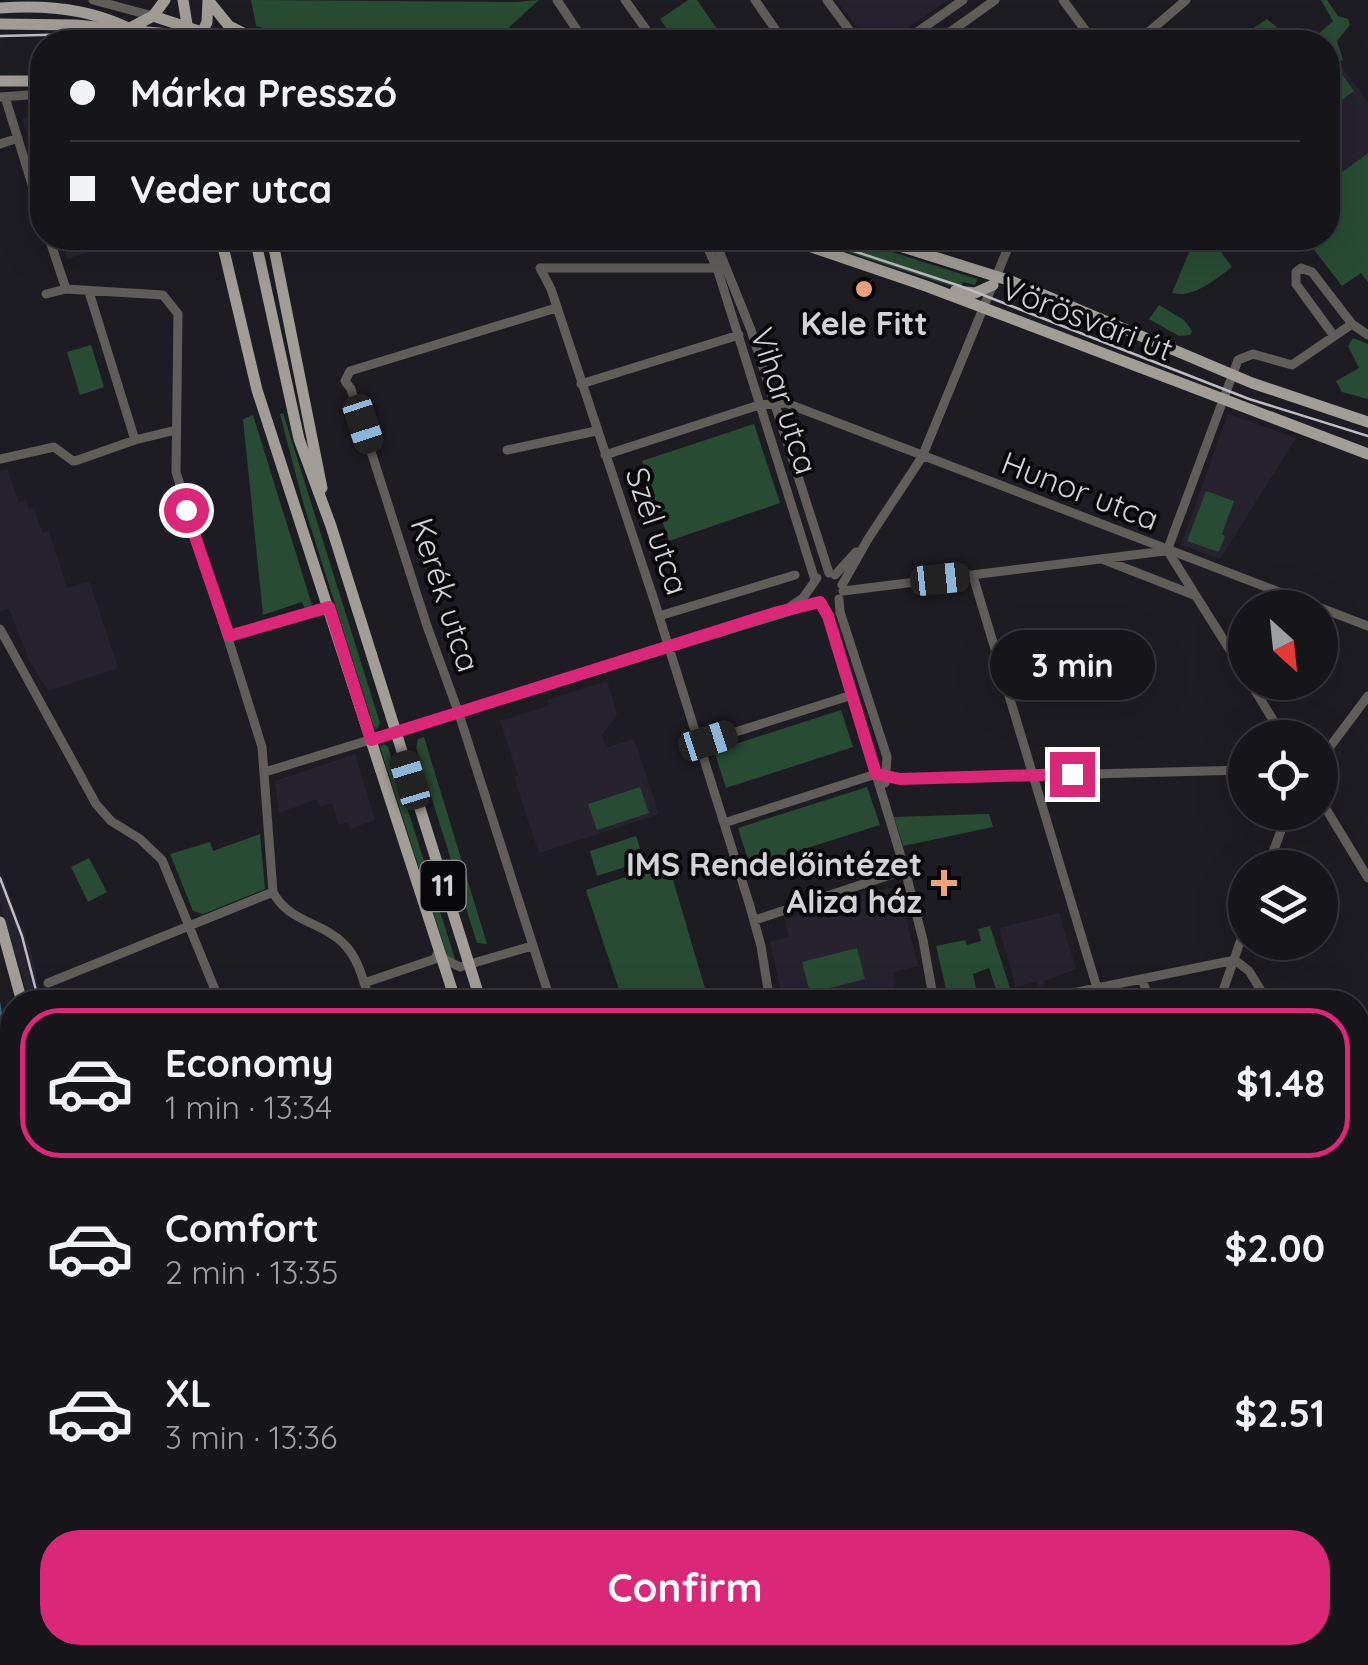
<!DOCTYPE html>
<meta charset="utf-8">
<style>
body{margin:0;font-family:Quicksand,sans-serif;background:#232227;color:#f1f3f6;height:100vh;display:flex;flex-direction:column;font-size:38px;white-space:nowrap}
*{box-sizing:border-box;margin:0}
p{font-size:32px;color:#9e9fa2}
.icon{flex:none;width:55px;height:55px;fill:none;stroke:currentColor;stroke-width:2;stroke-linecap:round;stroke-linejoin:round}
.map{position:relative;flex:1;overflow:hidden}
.panel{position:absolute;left:0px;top:990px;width:1370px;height:675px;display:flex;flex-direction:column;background:#16151a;border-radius:40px 40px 0 0;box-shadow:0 10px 40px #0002,0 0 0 2px #353439}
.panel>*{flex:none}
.banner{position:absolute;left:30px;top:30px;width:1310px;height:220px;border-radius:40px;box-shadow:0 10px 40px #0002,0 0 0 2px #353439;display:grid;align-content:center;height:220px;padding:0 40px;background:#16151a}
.needle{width:65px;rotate:153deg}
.controls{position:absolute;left:1228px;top:590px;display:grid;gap:20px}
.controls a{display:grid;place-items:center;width:110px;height:110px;border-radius:50%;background:#16151a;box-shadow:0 10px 40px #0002,0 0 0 2px #353439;font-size:50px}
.end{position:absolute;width:45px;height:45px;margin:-22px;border:12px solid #db2777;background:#fff;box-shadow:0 0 0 5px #fff}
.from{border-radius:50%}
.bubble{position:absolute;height:70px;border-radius:35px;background:#16151a;box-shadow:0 10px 40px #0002,0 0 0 2px #353439;font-size:32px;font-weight:700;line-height:70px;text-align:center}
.car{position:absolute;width:30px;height:60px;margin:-30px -15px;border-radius:12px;box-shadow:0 0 8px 2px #0007;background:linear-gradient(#222 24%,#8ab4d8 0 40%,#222 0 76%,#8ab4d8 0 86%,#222 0)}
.banner b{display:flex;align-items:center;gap:35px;height:95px;font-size:38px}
.banner b+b{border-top:2px solid #353439}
.banner i{width:25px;height:25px;background:#f1f3f6}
ul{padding:18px 0 0;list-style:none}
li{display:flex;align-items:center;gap:30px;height:150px;margin:0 20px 15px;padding:0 20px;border:5px solid transparent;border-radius:40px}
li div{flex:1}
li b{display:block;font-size:38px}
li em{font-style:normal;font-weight:700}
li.on{border-color:#db2777}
li>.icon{width:90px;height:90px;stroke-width:1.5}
.button{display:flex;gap:20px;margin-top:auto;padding:20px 40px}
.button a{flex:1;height:115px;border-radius:40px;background:#db2777;color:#fff;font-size:40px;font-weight:700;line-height:115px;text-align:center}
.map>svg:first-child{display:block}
.built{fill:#26232f}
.green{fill:#284b33}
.water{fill:#336a80}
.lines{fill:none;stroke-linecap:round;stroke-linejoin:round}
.minor{stroke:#605d5a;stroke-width:9}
.major{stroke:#a39d97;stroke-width:11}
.tram{stroke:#bebdc2;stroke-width:2.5}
.major-bridge{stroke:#a39d97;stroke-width:11}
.route{stroke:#db2777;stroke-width:12}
.poi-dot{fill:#f0a279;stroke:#08070a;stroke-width:4}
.labels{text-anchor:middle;stroke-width:8;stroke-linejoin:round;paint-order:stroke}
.shield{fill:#08070a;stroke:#96959a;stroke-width:2.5}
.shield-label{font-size:30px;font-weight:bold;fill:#d3d2d7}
.street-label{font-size:32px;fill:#d3d2d7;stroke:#08070a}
.poi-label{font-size:32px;font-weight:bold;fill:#d3d2d7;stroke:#08070a}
</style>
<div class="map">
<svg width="1368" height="1665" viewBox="0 0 1368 1665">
<rect width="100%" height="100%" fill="#1e1c23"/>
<path class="built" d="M837,0H948L888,42H868Z
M1328,48L1368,102V153L1337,175L1328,162Z
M42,115V185L22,118Z
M60,238H117L118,243L67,259Z
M1228,414L1296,438L1220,559L1181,545Z
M7,469L19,502L27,500L29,509L34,508L42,533L49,531L67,588L89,581L118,668L48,691L29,660L9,609L0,611V471Z
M607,681L617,714L602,735L606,748L634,739L659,814L539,853L514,777L518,775L500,721L549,706L548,700Z
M355,754L375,820L350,829L347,822L339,825L332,803L320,807L316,799L279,813L275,781Z
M0,872L30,947L42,1002H30L0,903Z
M898,887L918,966L893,972L898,1000L783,1002L770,942L789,937L785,920L862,897V893Z
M1059,913L1076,969L1044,981L1045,987L1039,988L1036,982L1016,987L999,928Z
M1362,1357L1368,1360V1665H1150L1148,1653L1358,1652V1359Z
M314,1653H433L450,1665H319Z"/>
<path class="green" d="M251,0L516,2L539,0L493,42H317L256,26Z
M688,0H697L726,42H676L660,19Z
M1321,0H1327L1338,16L1348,19L1350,25L1337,41L1343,60L1336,63L1328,53V42H1309L1333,21Z
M1267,19L1294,42H1233Z
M1328,55L1354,91L1331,108L1328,102Z
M1368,153V282L1361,273L1342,286L1305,238H1328V162L1338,175Z
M805,238H848L977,279L975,285L963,282L960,289Z
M1195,238H1211L1232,267C1216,279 1193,299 1172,293Z
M1159,305L1184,320L1192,331L1190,335L1179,336L1149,319Z
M1353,338L1368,344V399L1342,392L1336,381L1359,368L1348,346Z
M91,345L104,387L80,395L67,352Z
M283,413L380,723L377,729L374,727L304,506L280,414Z
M253,415L312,605L305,609L302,602L263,615L243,419Z
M754,424L780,503L669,541L642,461Z
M1206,491L1234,501L1222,534L1225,536L1219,552L1187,541Z
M841,710L853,747L726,788L714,751Z
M424,737L487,944L477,943L416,748L418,739Z
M384,744L388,747L455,959L448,958L380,747Z
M640,787L649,813L597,830L588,804Z
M867,787L880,825L750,866L738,828Z
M989,814L993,827L903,846L894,817Z
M260,834L265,889L203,914L193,911L170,854L210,842L213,851Z
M636,836L644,861L597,876L590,851Z
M89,858L107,892L88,902L71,867Z
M668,863L709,1002H623L586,890Z
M990,926L1010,988L997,992L989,968L973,974L979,1002H949L936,946L965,940L967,945L981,941L978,929Z
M857,948L865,979L810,993L802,962Z
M1358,1179L1363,1189L1368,1190V1334L1358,1340Z
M0,1334L12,1372V1652L182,1653L190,1665H0Z"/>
<path class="water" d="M0,1001L12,1075V1375L0,1334Z
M172,1653H251L257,1665H178Z"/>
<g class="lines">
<path class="minor" d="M93,0L153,16
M557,0L585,42
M625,0L655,42
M755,0L784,42
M827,0L858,42
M1063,0L1094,42
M903,42L963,0
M936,42L995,0
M1137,42L1186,0
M0,97L42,94
M5,97L42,217
M0,144L18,138
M49,238L66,289
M703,238L717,268L815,580
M714,238L751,330L829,573
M540,268L551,289L654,600L749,903L761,946L770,1002
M540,268H717
M89,292L135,440
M46,294L66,289L163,295L178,314L176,472L262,747L273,892C288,922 323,922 344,944C359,959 364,983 370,1002
M1334,336L1296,284V272L1301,268L1312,272L1352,324
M581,384L739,335
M507,450L596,431
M605,455L759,405L786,403L1368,626
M0,459L54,447L73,461L78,460L135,440L176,430
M1167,551L1238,360L1253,354L1292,365L1352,324L1368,335
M1169,553L1245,674
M1102,559L1194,595
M835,575L856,552
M973,576L1097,988L1105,1002
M842,585L868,539L922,457L1012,238
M843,591L1165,551
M839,599L840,612L887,757L885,783
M791,606L803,598L817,578
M659,616L795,575
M0,629L96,804L111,821L140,839L162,860L220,1002
M229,636L329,607
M1250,682L1284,738
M698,744L852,695
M1320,760L1368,696
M265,772L820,602L828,616L905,870L923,940L934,1002
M1320,799L1368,878
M724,823L876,774L900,779L1245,770
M1267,868L1288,812
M755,920L905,870
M1142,979L1150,1002
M48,983L273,892
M364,983L435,959L439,950L444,959L460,967L532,946
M551,1002L459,714L427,626L351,389L345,381L350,371L556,308
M1028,1002L1235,960L1249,971L1268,1002
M1219,1002L1245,928
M1358,1149L1368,1166
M460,1652L477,1665
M858,1652L862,1665
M964,1652L967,1665
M1110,1652L1113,1665
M826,1665L846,1652"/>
<path class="major" d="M183,0L188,30
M208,0L229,26L261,42
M153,16L232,42
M0,24L76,25L220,39
M130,28L153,16L165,0
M199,39L207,22L208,0
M0,81H42
M221,238L257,390L456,1002
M255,238L299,439L331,526L481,1002
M272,238L322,488
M785,238L926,286L1368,454
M874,238L1011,281L1252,383L1368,422
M955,291L975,293L993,285
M0,922L22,1002
M307,1652L313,1665
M671,1652L674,1665
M687,1652L691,1665"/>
<path class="tram" d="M0,36L81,34L141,42
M814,238L960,286L1249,399L1368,436
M0,878L22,936L39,1002
M426,1652L443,1665"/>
<path class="major-bridge" d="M0,8C56,4 106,11 153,42"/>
</g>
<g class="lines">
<path class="route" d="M186,510L229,636L329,607L371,740L778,612L820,602L828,616L876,774L900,779L1072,774"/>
</g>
<g class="poi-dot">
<circle cx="864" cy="289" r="10"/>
<path d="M939 868h10v10h10v10h-10v10h-10v-10h-10v-10h10z"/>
</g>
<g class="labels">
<rect class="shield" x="420.5" y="861" width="45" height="50" rx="8"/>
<g class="shield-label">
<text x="443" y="896">11</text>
</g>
<g class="street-label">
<text transform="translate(1087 319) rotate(21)" y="11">Vörösvári út</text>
<text transform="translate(784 401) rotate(72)" y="11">Vihar utca</text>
<text transform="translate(1080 491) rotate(21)" y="11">Hunor utca</text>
<text transform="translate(657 531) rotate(71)" y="11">Szél utca</text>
<text transform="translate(445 595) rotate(72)" y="11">Kerék utca</text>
</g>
<g class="poi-label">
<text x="864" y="335">Kele Fitt</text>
<text x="922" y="876" text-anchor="end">IMS Rendelőintézet<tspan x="922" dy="37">Aliza ház</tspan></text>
</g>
</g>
</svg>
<div class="controls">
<a><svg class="needle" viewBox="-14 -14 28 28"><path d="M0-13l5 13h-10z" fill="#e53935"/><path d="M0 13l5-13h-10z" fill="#9e9fa2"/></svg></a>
<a><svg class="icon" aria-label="locate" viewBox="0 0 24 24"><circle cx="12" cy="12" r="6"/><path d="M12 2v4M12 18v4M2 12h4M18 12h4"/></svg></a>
<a><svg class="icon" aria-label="layers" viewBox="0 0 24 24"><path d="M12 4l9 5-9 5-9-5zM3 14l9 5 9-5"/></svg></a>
</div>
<i class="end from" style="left:186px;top:510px"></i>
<i class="end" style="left:1072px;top:774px"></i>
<div class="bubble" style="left:990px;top:630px;width:165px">3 min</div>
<i class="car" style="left:363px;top:424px;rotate:162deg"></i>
<i class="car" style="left:940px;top:579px;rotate:84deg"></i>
<i class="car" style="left:708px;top:741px;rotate:72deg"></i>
<i class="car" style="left:410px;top:780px;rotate:343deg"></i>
<div class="banner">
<b><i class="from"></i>Márka Presszó</b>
<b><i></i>Veder utca</b>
</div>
<section class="panel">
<ul>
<li class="on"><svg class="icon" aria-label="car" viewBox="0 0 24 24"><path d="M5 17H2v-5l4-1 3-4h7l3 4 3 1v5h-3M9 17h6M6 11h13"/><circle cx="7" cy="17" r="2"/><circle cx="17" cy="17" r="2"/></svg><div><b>Economy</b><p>1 min · 13:34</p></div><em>$1.48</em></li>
<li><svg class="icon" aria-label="car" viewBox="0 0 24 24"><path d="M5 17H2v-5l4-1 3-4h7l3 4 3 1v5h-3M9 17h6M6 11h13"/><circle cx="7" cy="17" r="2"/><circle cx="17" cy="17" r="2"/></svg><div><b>Comfort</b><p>2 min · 13:35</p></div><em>$2.00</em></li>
<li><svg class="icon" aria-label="car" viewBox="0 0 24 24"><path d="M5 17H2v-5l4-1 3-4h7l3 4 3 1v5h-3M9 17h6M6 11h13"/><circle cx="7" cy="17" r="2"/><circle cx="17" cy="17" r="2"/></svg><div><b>XL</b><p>3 min · 13:36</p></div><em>$2.51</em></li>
</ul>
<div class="button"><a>Confirm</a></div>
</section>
</div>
